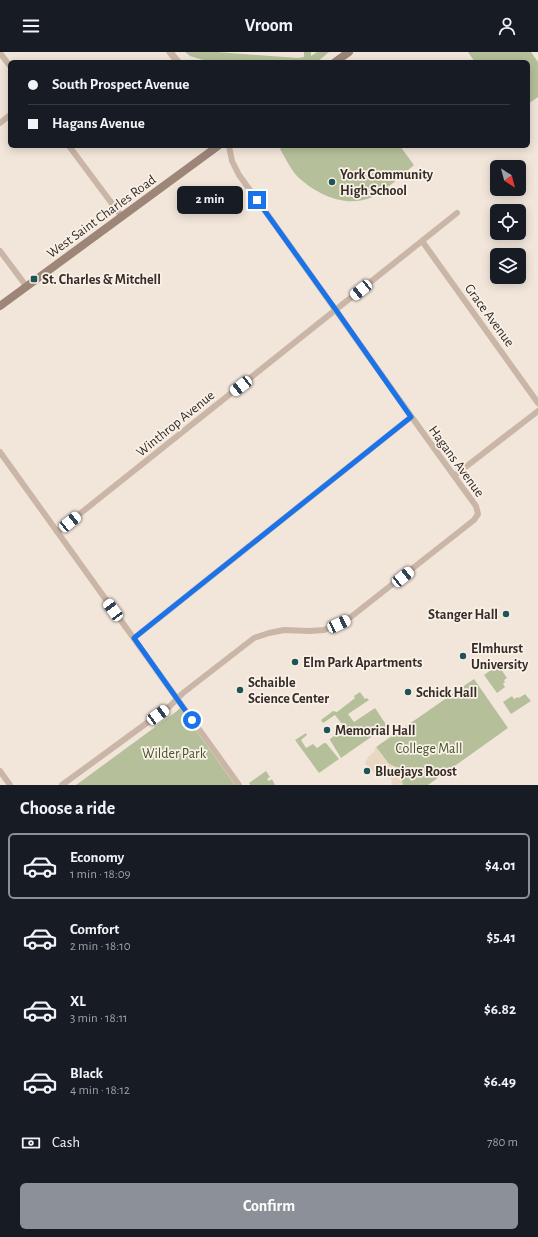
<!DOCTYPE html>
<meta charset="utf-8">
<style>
body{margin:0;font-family:"Alegreya Sans",sans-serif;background:#242831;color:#f1f3f6;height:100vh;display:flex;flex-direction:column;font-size:15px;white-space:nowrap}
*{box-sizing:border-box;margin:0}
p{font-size:13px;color:#9ea1a6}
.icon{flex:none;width:22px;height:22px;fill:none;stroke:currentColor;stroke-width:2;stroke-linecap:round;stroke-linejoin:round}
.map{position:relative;height:733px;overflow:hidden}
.side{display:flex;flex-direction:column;background:#171b24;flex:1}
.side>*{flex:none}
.hud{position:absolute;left:8px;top:8px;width:522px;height:88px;border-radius:6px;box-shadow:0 2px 10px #0003;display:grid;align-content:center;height:88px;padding:0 20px;background:#171b24}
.needle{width:26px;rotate:144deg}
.fabs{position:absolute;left:490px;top:108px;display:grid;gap:8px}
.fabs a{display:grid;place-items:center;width:36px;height:36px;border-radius:6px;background:#171b24;box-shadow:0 2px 10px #0003;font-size:20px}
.end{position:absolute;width:18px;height:18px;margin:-9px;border:5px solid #1a73e8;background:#fff;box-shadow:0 0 0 2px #fff}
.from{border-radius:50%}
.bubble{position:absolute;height:28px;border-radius:6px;background:#171b24;box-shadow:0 2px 10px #0003;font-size:13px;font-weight:700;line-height:28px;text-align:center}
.car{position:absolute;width:12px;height:24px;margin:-12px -6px;border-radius:5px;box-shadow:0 0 3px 1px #0007;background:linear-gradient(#fff 24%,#345 0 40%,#fff 0 76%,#345 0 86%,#fff 0)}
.hud b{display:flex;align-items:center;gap:14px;height:38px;font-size:15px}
.hud b+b{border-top:1px solid #363941}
.hud i{width:10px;height:10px;background:#f1f3f6}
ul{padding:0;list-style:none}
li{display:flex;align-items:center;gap:12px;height:66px;margin:0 8px 6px;padding:0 12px;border:2px solid transparent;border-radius:6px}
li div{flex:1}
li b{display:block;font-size:15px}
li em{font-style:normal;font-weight:700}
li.selected{border-color:#8c9099}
li>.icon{width:36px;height:36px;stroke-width:1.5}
h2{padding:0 20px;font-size:18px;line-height:48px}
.pay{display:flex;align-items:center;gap:10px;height:44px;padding:0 20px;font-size:15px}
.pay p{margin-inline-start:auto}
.primary-button{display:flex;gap:8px;margin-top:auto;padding:8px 20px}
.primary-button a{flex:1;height:46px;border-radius:6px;background:#8c9099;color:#fff;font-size:16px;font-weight:700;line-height:46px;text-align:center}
header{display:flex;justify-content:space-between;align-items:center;height:52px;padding:0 20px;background:#171b24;font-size:18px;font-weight:700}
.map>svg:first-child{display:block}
.green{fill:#b5c09b}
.plaza{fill:#ead7c2}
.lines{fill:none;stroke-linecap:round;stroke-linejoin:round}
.minor{stroke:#cab6a7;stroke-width:6}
.tertiary{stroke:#cab6a7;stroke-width:7}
.secondary{stroke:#9d8578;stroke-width:8}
.route{stroke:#1a73e8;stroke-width:5}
.poi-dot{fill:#1d5557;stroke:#f9f1e7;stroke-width:1.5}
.labels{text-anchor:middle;stroke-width:3.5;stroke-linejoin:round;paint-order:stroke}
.poi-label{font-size:14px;font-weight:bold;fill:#362c28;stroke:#f9f1e7;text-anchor:start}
.street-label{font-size:14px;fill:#362c28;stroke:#f9f1e7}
.park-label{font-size:14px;fill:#46542c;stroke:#f9f1e7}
</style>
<header><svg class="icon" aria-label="menu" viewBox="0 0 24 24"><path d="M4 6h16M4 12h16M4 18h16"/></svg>Vroom<svg class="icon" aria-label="person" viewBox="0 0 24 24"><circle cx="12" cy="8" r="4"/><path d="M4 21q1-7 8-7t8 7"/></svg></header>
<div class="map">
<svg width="538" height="733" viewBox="0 0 538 733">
<rect width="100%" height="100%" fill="#f2e6db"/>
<path class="green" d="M185,0H217L298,6L304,5V0H311V4L317,0H329L317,10H228L203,8L190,4Z
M468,0H531L538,10V45L528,52V10H475Z
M283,94H400L414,113C401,124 388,137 372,145C346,157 315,142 296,123C290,116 285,105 280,97Z
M498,613L507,626L504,628L505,630L503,632L505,635L497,641L484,623Z
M474,627L508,676L428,733H403C400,728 402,723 399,718C396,714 391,714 388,711C384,706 380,700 376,695Z
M360,640L365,647L367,646L369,648L348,662L354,670L375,656L387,674L341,706L330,688V687L338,681L335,676L342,672L335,663L323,671L321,668L333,659L337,660L355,646L354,644Z
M525,642L531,649L511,662L503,650L512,644L514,647L518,645L519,646Z
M180,656L235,733H76L177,659Z
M306,681L307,683L301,688L306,696L313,692L317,696L324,691H326L339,707L319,721L295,688Z
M266,719L270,725L267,727L269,729L272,727L275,733H250L249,731Z"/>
<path class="plaza" d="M376,695L389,712L396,715L398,718L401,722V728L403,733H393L391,731L392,729L386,719L384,720L380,715L373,720L365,711L368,705L375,699L374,697Z"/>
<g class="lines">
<path class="minor" d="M0,1L10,14
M0,71L10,63
M69,94L122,165
M422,189L538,351
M0,199L27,235
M0,400L239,733
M454,424L538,359
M57,480L457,161
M134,586L411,365
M0,719L10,733
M62,733L170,654L183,641L254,586L269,581L284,578L310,579L324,578L347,568L474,468L478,462L476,454C396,345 319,233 239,123L232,109L229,94"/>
<path class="tertiary" d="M170,0L178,10"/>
<path class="secondary" d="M335,10L349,0
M0,254L218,94"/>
</g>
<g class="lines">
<path class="route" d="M192,668L134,586L411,365L336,258L257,148"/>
</g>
<g class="poi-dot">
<circle cx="332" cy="130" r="4"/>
<rect x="30" y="223" width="8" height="8" rx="2"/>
<circle cx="506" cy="562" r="4"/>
<circle cx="463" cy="604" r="4"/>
<circle cx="295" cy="610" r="4"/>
<circle cx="240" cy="638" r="4"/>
<circle cx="408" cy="640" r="4"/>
<circle cx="327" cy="678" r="4"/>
<circle cx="367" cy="719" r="4"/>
</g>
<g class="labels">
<g class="poi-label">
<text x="340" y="127">York Community<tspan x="340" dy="16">High School</tspan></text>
<text x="42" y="232">St. Charles &amp; Mitchell</text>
<text x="498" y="567" text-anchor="end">Stanger Hall</text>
<text x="471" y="601">Elmhurst<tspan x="471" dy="16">University</tspan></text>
<text x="303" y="615">Elm Park Apartments</text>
<text x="248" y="635">Schaible<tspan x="248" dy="16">Science Center</tspan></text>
<text x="416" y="645">Schick Hall</text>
<text x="335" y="683">Memorial Hall</text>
<text x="375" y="724">Bluejays Roost</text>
</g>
<g class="street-label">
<text transform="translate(101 164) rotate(-36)" y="5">West Saint Charles Road</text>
<text transform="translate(490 263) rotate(54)" y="5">Grace Avenue</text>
<text transform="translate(175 371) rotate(-39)" y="5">Winthrop Avenue</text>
<text transform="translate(457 409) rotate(54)" y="5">Hagans Avenue</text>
</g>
<g class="park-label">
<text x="429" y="701">College Mall</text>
<text x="174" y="706">Wilder Park</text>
</g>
</g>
</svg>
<div class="fabs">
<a><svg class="needle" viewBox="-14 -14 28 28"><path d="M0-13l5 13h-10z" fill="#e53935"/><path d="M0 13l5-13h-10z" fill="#9ea1a6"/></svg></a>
<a><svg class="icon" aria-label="locate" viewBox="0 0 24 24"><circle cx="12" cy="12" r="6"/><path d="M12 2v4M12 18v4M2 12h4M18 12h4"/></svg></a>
<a><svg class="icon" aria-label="layers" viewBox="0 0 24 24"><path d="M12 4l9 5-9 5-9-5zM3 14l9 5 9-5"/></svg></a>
</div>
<i class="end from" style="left:192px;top:668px"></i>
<i class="end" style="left:257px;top:148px"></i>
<div class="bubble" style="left:177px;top:134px;width:66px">2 min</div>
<i class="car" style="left:361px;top:238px;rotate:231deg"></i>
<i class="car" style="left:241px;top:334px;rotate:232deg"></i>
<i class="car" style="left:70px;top:470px;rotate:51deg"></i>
<i class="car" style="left:403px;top:525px;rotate:51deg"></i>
<i class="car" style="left:113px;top:558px;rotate:324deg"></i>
<i class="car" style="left:339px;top:572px;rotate:65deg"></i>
<i class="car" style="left:158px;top:663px;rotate:54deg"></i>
<div class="hud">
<b><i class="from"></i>South Prospect Avenue</b>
<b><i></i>Hagans Avenue</b>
</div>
</div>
<section class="side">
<h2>Choose a ride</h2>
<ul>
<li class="selected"><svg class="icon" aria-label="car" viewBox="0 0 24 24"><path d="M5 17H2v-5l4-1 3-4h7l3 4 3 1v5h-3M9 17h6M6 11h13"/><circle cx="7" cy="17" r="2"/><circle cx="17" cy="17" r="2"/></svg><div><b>Economy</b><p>1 min · 18:09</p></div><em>$4.01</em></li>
<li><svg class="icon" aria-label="car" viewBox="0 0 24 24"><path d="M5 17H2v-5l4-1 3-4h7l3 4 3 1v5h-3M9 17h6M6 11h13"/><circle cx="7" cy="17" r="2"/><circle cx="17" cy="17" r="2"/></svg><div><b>Comfort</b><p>2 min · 18:10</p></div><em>$5.41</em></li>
<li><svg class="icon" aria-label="car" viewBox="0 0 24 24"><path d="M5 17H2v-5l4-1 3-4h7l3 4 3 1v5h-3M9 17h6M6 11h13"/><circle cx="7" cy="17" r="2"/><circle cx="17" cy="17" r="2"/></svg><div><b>XL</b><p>3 min · 18:11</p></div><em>$6.82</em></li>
<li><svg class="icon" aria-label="car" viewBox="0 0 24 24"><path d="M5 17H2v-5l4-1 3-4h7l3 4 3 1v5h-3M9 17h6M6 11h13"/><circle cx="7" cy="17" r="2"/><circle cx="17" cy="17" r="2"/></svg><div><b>Black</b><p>4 min · 18:12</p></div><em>$6.49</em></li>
</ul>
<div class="pay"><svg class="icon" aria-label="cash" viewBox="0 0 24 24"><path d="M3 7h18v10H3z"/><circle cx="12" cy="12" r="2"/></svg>Cash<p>780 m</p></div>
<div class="primary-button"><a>Confirm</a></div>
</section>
